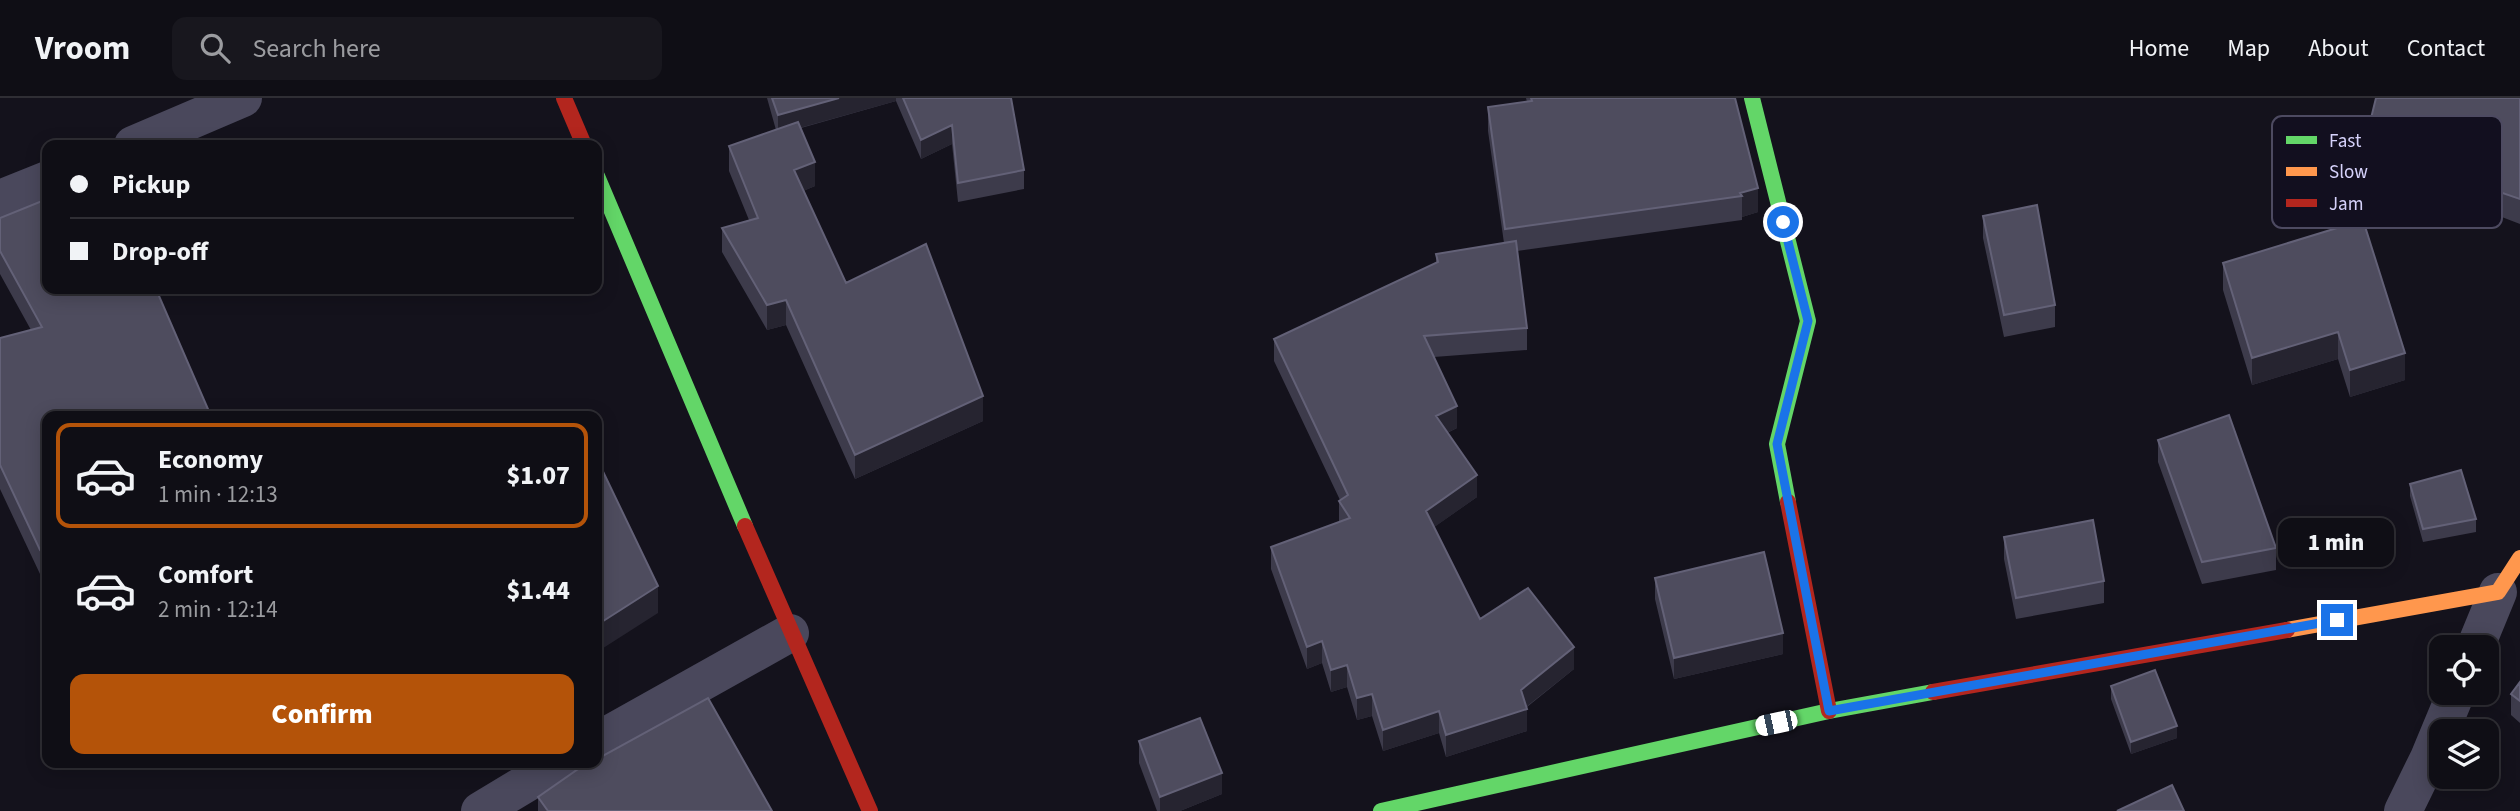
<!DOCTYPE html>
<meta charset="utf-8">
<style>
body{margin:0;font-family:"Source Sans 3",sans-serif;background:#18171e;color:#f1f3f6;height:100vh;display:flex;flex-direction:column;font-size:26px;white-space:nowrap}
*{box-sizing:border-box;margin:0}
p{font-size:23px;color:#9b9ca0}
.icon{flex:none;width:38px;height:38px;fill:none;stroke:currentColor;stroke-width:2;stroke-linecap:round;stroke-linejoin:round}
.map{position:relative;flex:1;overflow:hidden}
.sheet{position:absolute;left:42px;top:313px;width:560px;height:357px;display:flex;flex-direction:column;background:#0f0e15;border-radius:14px;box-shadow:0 4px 18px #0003,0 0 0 2px #2f2e34}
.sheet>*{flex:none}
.top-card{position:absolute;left:42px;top:42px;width:560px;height:154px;border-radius:14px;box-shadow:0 4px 18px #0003,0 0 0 2px #2f2e34;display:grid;align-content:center;height:154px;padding:0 28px;background:#0f0e15}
.fabs{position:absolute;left:2429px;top:537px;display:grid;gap:14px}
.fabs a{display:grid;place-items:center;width:70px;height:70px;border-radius:14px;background:#0f0e15;box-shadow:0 4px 18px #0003,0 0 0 2px #2f2e34;font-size:35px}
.end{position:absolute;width:32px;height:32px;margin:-16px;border:9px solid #1a73e8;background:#fff;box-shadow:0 0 0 4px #fff}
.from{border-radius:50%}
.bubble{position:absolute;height:49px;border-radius:14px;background:#0f0e15;box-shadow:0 4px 18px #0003,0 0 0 2px #2f2e34;font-size:23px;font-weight:800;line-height:49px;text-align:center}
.car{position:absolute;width:21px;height:42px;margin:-21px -10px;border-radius:9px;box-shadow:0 0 5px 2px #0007;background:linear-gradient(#fff 24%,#345 0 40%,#fff 0 76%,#345 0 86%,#fff 0)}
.top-card b{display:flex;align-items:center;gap:24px;height:66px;font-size:26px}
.top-card b+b{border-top:2px solid #2f2e34}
.top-card i{width:18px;height:18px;background:#f1f3f6}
ul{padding:12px 0 0;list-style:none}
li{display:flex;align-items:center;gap:21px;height:105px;margin:0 14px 10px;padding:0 14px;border:4px solid transparent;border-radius:14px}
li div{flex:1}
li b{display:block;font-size:26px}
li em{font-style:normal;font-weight:800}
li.selected{border-color:#b45309}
li>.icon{width:63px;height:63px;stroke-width:1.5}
.button{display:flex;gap:14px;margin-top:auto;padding:14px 28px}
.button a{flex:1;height:80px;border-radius:14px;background:#b45309;color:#fff;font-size:28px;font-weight:800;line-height:80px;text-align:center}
header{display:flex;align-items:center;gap:42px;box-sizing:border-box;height:98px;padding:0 35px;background:#0f0e15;border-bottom:2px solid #2f2e34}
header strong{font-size:33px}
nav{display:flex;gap:38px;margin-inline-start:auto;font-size:24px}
.search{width:490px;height:63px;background:#18171e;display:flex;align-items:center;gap:18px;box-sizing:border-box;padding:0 24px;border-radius:14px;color:#9b9ca0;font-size:26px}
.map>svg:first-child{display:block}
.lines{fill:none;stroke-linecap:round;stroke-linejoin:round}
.street{stroke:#4a485c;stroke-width:38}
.fast{stroke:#63d668;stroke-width:16}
.slow{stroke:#ff974d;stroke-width:16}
.jam{stroke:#b3261e;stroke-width:16}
.wall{fill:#3d3b4b}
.shaded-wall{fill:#262430}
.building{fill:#4e4c5e;stroke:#636177;stroke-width:2}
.route{stroke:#1a73e8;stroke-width:9}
.key{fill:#120f1f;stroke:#4d4a61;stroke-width:2}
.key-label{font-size:19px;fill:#d6d2fb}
</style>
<header>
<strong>Vroom</strong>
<div class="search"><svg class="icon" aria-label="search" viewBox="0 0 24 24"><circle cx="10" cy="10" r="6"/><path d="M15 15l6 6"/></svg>Search here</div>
<nav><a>Home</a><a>Map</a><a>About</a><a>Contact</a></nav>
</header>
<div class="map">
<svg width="2520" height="713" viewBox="0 0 2520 713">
<rect width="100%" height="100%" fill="#14121c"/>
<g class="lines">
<path class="street" d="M133,47L243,0
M0,101L47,82
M2475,550L2498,494
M597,643L790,535
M480,713L560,665
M2403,713L2429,660L2456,595"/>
<path class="fast" d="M1752,0L1808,223L1777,346L1788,404
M597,78L745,428
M1381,713L1829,613L1933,594"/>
<path class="slow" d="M2287,532L2498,494L2520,460"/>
<path class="jam" d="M564,0L584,47
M1788,404L1829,613
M745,428L870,713
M1933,594L2287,532"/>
</g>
<path class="wall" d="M767,0H1011L1024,72V91L958,104L952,46L921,61L896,3L801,30L815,88L803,93L846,185L983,323L855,381L786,227L767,232L722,154V130L749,122L729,73V48L776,32Z
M1526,0H1735L1758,114L1742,119V122L1517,153L1527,230V252L1434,259L1457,330L1447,335L1477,399L1434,429L1480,521L1574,571L1527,609V633L1446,659L1439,635L1383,653L1372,618L1357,622L1347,589L1331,594L1322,565L1307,571L1271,471V449L1339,424V403L1340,402L1274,263V241L1436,165V156L1504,145L1488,33V9L1527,4Z
M2520,0V126L2494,116L2492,128L2359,94V69Z
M47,101V473L40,476L0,391V240L31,232L0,176V120Z
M1983,118L2055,207V229L2004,239L1983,140Z
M2363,122L2405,282L2350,299L2338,261L2252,287L2223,192V165Z
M2158,342L2276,450V472L2202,486L2158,364Z
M2410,386L2476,421V434L2423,444L2410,398Z
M2004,439L2104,483V505L2016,521L2004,461Z
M1655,480L1783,556L1674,581L1655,501Z
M2520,584V625L2511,617V596Z
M2111,588L2177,640L2131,656L2111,601Z
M1139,643L1222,696L1180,713H1157L1139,665Z
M538,699L772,713H538Z"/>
<path class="shaded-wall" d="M839,0H896V3L778,36V17Z
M952,27V46L921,61V42Z
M815,64V88L794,97V72Z
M1758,90V114L1742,119V98L1740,95Z
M2494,92V116L2492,128V103Z
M786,202V227L767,232V207Z
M2338,234V261L2252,287V260Z
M2405,255V282L2350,299V272Z
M983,298V323L855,381V357Z
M1457,308V330L1436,340V318Z
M1477,377V399L1426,435V413Z
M47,449V473L40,476V452Z
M658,488V515L597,554V527Z
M1783,535V556L1674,581V560Z
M1322,543V565L1307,571V549Z
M1574,549V571L1521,613V592Z
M1347,567V589L1331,594V572Z
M1372,596V618L1357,622V600Z
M1527,611V633L1446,659V637Z
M1439,613V635L1383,653V632Z
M2177,628V640L2131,656V644Z
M1222,675V696L1180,713H1160V699Z"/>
<path class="building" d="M772,0H839L778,17Z
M903,0H1011L1024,72L958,85L952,27L921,42Z
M1531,0H1735L1758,90L1740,95L1742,98L1505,131L1488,9L1532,3Z
M2376,0H2520V101L2494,92L2492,103L2359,69Z
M798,24L815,64L794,72L846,185L926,146L983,298L855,357L786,202L767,207L722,130L758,120L729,48Z
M47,101V191H156L211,318H47V449L40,452L0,367V240L42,229L0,153V120Z
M2037,107L2055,207L2004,217L1983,118Z
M2363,122L2405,255L2350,272L2338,234L2252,260L2223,165Z
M1516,143L1527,230L1424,238L1457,308L1436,318L1477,377L1426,413L1480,521L1528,490L1574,549L1521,592L1527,611L1446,637L1439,613L1383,632L1372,596L1357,600L1347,567L1331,572L1322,543L1307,549L1271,449L1350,420L1339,403L1348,397L1274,241L1438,164L1436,156Z
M2229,317L2276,450L2202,464L2158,342Z
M597,361L658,488L597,527Z
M2461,372L2476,421L2423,431L2410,386Z
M2093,422L2104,483L2016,500L2004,439Z
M1764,454L1783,535L1674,560L1655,480Z
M2155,572L2177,628L2131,644L2111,588Z
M2520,584V603L2511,596Z
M708,600L772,713H548L538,699L584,667L589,665H597V661Z
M1200,620L1222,675L1160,699L1139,643Z
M2172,687L2184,713H2117Z"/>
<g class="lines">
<path class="route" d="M1783,124L1808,223L1777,346L1829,613L2337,522"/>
</g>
<rect x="2272" y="18" width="230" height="112" rx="10" class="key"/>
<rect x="2286" y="38" width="31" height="8" fill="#63d668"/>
<rect x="2286" y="69" width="31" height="9" fill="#ff974d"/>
<rect x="2286" y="101" width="31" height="8" fill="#b3261e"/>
<g class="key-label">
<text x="2329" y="49">Fast</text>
<text x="2329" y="80">Slow</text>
<text x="2329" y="112">Jam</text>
</g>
</svg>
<div class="fabs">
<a><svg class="icon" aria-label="locate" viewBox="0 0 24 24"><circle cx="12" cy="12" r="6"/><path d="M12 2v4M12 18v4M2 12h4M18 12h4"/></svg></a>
<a><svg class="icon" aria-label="layers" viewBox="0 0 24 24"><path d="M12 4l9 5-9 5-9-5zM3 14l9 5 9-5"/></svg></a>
</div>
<i class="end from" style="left:1783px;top:124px"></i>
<i class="end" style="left:2337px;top:522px"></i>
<div class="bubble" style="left:2278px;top:420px;width:116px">1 min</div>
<i class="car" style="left:1776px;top:625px;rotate:258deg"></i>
<div class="top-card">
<b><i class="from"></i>Pickup</b>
<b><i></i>Drop-off</b>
</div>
<section class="sheet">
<ul>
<li class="selected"><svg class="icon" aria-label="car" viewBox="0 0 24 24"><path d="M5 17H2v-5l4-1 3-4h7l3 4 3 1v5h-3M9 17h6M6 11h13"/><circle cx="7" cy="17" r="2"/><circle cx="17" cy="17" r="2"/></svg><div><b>Economy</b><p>1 min · 12:13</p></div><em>$1.07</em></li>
<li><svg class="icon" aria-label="car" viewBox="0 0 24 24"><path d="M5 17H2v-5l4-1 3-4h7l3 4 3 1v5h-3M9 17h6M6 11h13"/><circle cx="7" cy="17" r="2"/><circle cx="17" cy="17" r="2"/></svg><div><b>Comfort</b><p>2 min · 12:14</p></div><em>$1.44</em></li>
</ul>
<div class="button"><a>Confirm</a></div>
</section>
</div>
